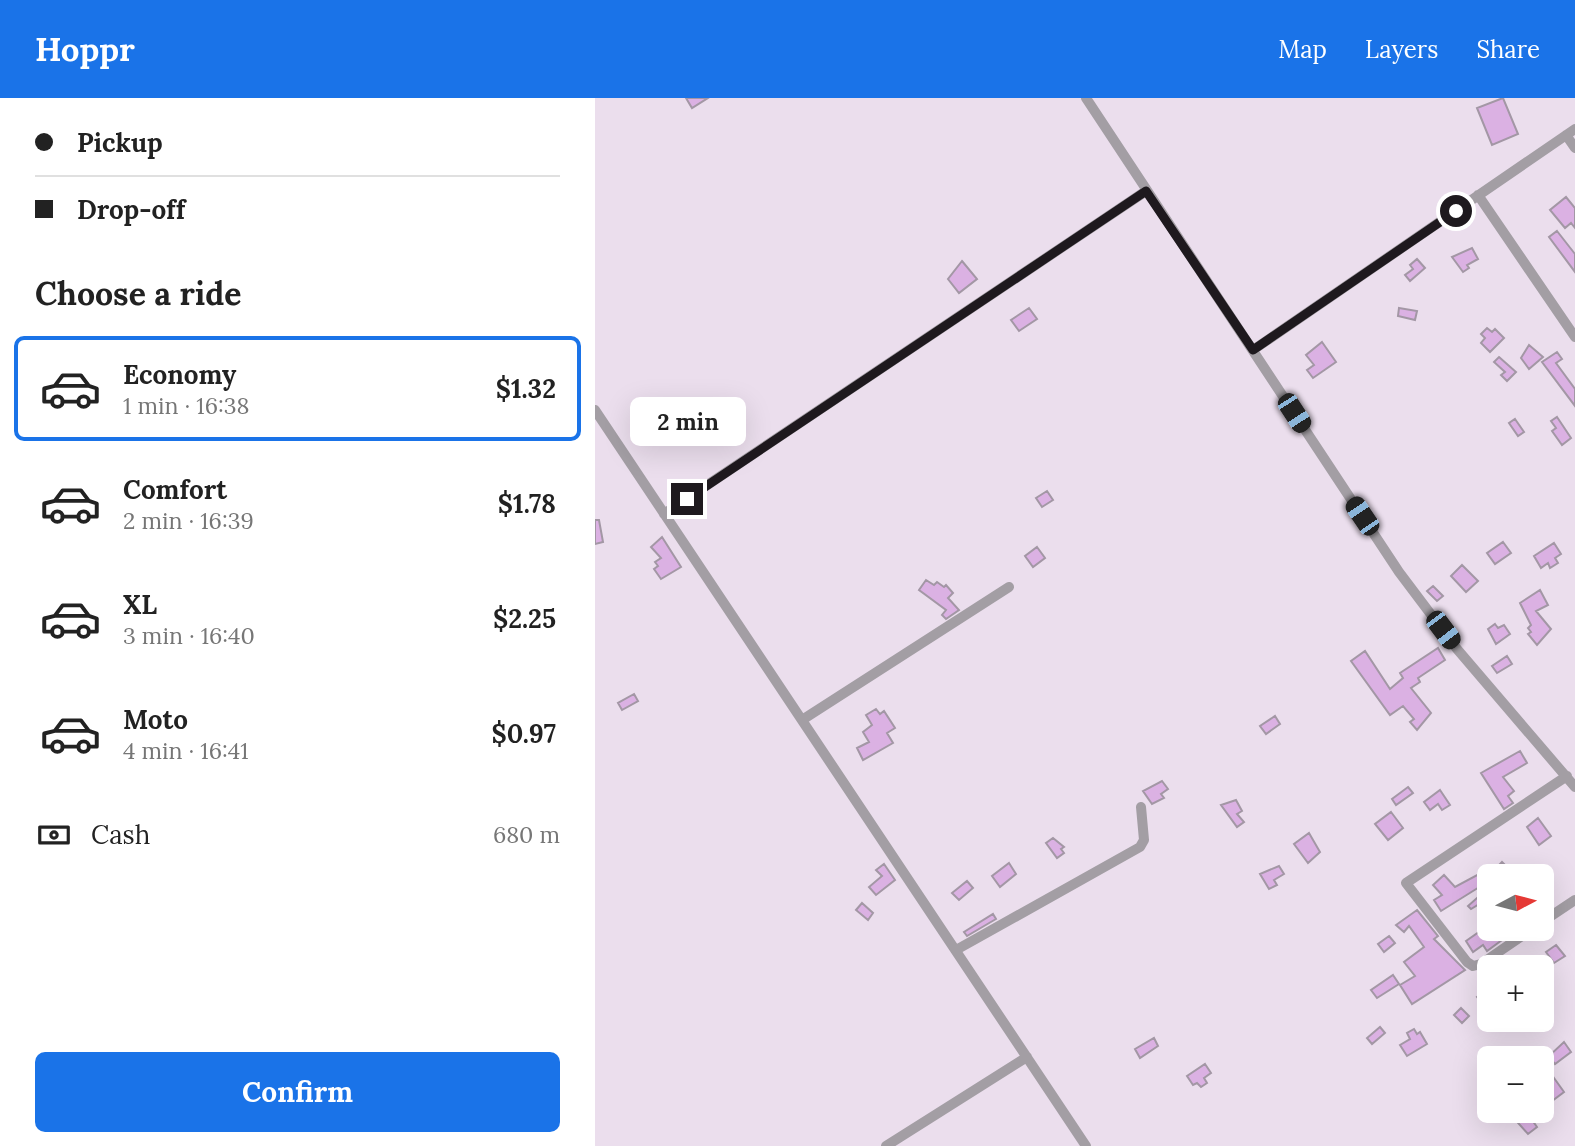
<!DOCTYPE html>
<meta charset="utf-8">
<style>
body{margin:0;font-family:Lora,serif;background:#f6f6f6;color:#222;height:100vh;display:flex;flex-direction:column;font-size:26px;white-space:nowrap}
*{box-sizing:border-box;margin:0}
p{font-size:23px;color:#767676}
.icon{flex:none;width:38px;height:38px;fill:none;stroke:currentColor;stroke-width:2;stroke-linecap:round;stroke-linejoin:round}
.map{position:relative;flex:1;overflow:hidden}
.details{display:flex;flex-direction:column;background:#fff;width:595px}
.details>*{flex:none}
.hud{display:grid;align-content:center;height:154px;padding:0 35px;background:#fff}
.needle{width:46px;rotate:83deg}
.controls{position:absolute;left:882px;top:766px;display:grid;gap:14px}
.controls a{display:grid;place-items:center;width:77px;height:77px;border-radius:10px;background:#fff;box-shadow:0 7px 28px #0002;font-size:35px}
.end{position:absolute;width:32px;height:32px;margin:-16px;border:9px solid #1e191e;background:#fff;box-shadow:0 0 0 4px #fff}
.from{border-radius:50%}
.bubble{position:absolute;height:49px;border-radius:10px;background:#fff;box-shadow:0 7px 28px #0002;font-size:23px;font-weight:700;line-height:49px;text-align:center}
.car{position:absolute;width:21px;height:42px;margin:-21px -10px;border-radius:9px;box-shadow:0 0 5px 2px #0007;background:linear-gradient(#222 24%,#8ab4d8 0 40%,#222 0 76%,#8ab4d8 0 86%,#222 0)}
.hud b{display:flex;align-items:center;gap:24px;height:66px;font-size:26px}
.hud b+b{border-top:2px solid #e0e0e0}
.hud i{width:18px;height:18px;background:#222}
ul{padding:0;list-style:none}
li{display:flex;align-items:center;gap:21px;height:105px;margin:0 14px 10px;padding:0 21px;border:4px solid transparent;border-radius:10px}
li div{flex:1}
li b{display:block;font-size:26px}
li em{font-style:normal;font-weight:700}
li.on{border-color:#1a73e8}
li>.icon{width:63px;height:63px;stroke-width:1.5}
h2{padding:0 35px;font-size:32px;line-height:84px}
.pay{display:flex;align-items:center;gap:18px;height:77px;padding:0 35px;font-size:26px}
.pay p{margin-inline-start:auto}
.button{display:flex;gap:14px;margin-top:auto;padding:14px 35px}
.button a{flex:1;height:80px;border-radius:10px;background:#1a73e8;color:#fff;font-size:28px;font-weight:700;line-height:80px;text-align:center}
header{display:flex;align-items:center;gap:42px;box-sizing:border-box;height:98px;padding:0 35px;background:#1a73e8;color:#fff}
header strong{font-size:33px}
nav{display:flex;gap:38px;margin-inline-start:auto;font-size:24px}
main{display:flex;flex:1;min-height:0}
.map>svg:first-child{display:block}
.building{fill:#dbb1e3;stroke:#a397a5;stroke-width:2}
.lines{fill:none;stroke-linecap:round;stroke-linejoin:round}
.minor{stroke:#a39ea4;stroke-width:10}
.route{stroke:#1e191e;stroke-width:9}
</style>
<header>
<strong>Hoppr</strong>
<nav><a>Map</a><a>Layers</a><a>Share</a></nav>
</header>
<main>
<section class="details">
<div class="hud">
<b><i class="from"></i>Pickup</b>
<b><i></i>Drop-off</b>
</div>
<h2>Choose a ride</h2>
<ul>
<li class="on"><svg class="icon" aria-label="car" viewBox="0 0 24 24"><path d="M5 17H2v-5l4-1 3-4h7l3 4 3 1v5h-3M9 17h6M6 11h13"/><circle cx="7" cy="17" r="2"/><circle cx="17" cy="17" r="2"/></svg><div><b>Economy</b><p>1 min · 16:38</p></div><em>$1.32</em></li>
<li><svg class="icon" aria-label="car" viewBox="0 0 24 24"><path d="M5 17H2v-5l4-1 3-4h7l3 4 3 1v5h-3M9 17h6M6 11h13"/><circle cx="7" cy="17" r="2"/><circle cx="17" cy="17" r="2"/></svg><div><b>Comfort</b><p>2 min · 16:39</p></div><em>$1.78</em></li>
<li><svg class="icon" aria-label="car" viewBox="0 0 24 24"><path d="M5 17H2v-5l4-1 3-4h7l3 4 3 1v5h-3M9 17h6M6 11h13"/><circle cx="7" cy="17" r="2"/><circle cx="17" cy="17" r="2"/></svg><div><b>XL</b><p>3 min · 16:40</p></div><em>$2.25</em></li>
<li><svg class="icon" aria-label="car" viewBox="0 0 24 24"><path d="M5 17H2v-5l4-1 3-4h7l3 4 3 1v5h-3M9 17h6M6 11h13"/><circle cx="7" cy="17" r="2"/><circle cx="17" cy="17" r="2"/></svg><div><b>Moto</b><p>4 min · 16:41</p></div><em>$0.97</em></li>
</ul>
<div class="pay"><svg class="icon" aria-label="cash" viewBox="0 0 24 24"><path d="M3 7h18v10H3z"/><circle cx="12" cy="12" r="2"/></svg>Cash<p>680 m</p></div>
<div class="button"><a>Confirm</a></div>
</section>
<div class="map">
<svg width="980" height="1048" viewBox="0 0 980 1048">
<rect width="100%" height="100%" fill="#ebdeed"/>
<path class="building" d="M91,0H113L97,10Z
M908,0L923,36L897,47L882,10Z
M971,99L980,110V130L976,125L970,130L955,112Z
M962,133L980,156V174L954,139Z
M877,150L883,161L872,167L874,170L868,174L857,159Z
M822,161L830,170L815,183L810,177L818,171L815,167Z
M367,163L382,181L364,195L353,181Z
M434,210L442,221L424,233L416,222Z
M804,210L822,213L820,222L803,218Z
M892,230L897,234L900,231L909,240L895,254L886,245L890,240L886,236Z
M727,244L741,264L718,280L712,272L719,267L711,257Z
M934,247L948,259L934,271L926,260Z
M962,254L967,261L961,265L980,291V308L947,264Z
M904,259L921,274L912,283L906,277L910,274L899,264Z
M962,319L976,340L967,347L957,333L961,330L956,323Z
M920,321L929,334L923,338L914,325Z
M452,393L458,402L447,409L441,400Z
M0,422H4L8,444L0,446Z
M67,439L86,469L66,481L59,471L63,468L60,464L66,460L56,449Z
M908,444L916,455L900,466L892,455Z
M959,445L966,456L960,460L963,465L955,470L953,465L946,470L939,458Z
M442,449L450,460L438,469L430,458Z
M867,467L883,483L871,494L856,478Z
M331,482L339,487L342,484L349,489L351,487L358,495L353,500L364,512L351,521L347,517L351,512L324,492Z
M838,488L848,498L842,503L832,493Z
M945,492L953,507L941,513L956,531L942,547L933,536L936,534L933,530L936,527L925,505Z
M900,526L903,530L909,527L915,536L901,546L893,531Z
M843,550L850,562L823,580L825,584L816,590L836,615L822,632L815,624L819,621L808,608L795,617L756,563L770,553L795,591L808,580L805,575Z
M912,558L917,566L902,575L897,568Z
M39,596L43,603L27,612L23,605Z
M281,611L285,616L289,613L300,630L292,635L298,645L268,662L262,650L274,644L268,634L277,627L271,617Z
M680,618L685,626L671,636L665,628Z
M925,653L932,665L908,679L919,693L913,698L918,705L909,711L886,675Z
M567,683L573,691L566,696L569,700L557,706L548,693Z
M813,689L818,695L801,707L797,701Z
M845,692L855,707L847,712L843,706L835,712L829,704Z
M641,702L647,713L642,716L649,724L642,729L626,707Z
M796,714L808,730L793,742L780,726Z
M943,720L956,738L944,747L932,729Z
M714,735L725,754L713,765L699,746Z
M458,740L469,749L466,751L469,755L462,760L451,745Z
M907,764L922,779H894V800L876,811L873,808L890,793L886,788L846,813L839,802L847,797L838,787L849,777L860,789L884,776L889,783Z
M414,765L421,776L405,789L397,778Z
M289,766L300,782L281,797L274,789L287,778L281,772Z
M684,768L689,776L679,782L682,787L674,791L665,776Z
M372,783L378,790L364,802L357,795Z
M267,805L278,815L273,822L261,812Z
M822,812L843,838L839,841L870,872L817,906L805,887L820,878L809,864L829,849L814,828L809,834L801,827Z
M398,816L401,821L372,838L369,834Z
M894,827V831H911L903,836L907,842L892,853L888,847L878,854L871,843Z
M794,838L800,845L789,854L783,846Z
M961,847L970,858L959,865L951,854Z
M798,877L804,886L782,900L776,892Z
M894,890V914L882,899Z
M866,910L874,918L867,925L859,917Z
M785,929L790,935L777,946L772,940Z
M819,931L822,936L825,934L832,946L812,958L805,947L815,941L812,935Z
M559,940L563,948L545,960L540,951Z
M969,944L976,954L960,966L954,958Z
M610,966L616,975L609,980L612,985L606,989L602,985L598,987L592,978Z
M959,980L969,994L953,1006L947,997V989Z
M920,1013H941L935,1019L942,1029L933,1036L916,1017Z"/>
<g class="lines">
<path class="minor" d="M491,0L804,474L862,551L980,689
M971,37L980,50
M883,97L980,239
M658,252L980,31
M0,312L491,1048
M69,416L551,93
M207,622L414,489
M947,824L980,802
M937,831L886,866L878,868L872,864L811,785L972,678
M361,852L545,749L549,742L546,709
M291,1048L432,959"/>
</g>
<g class="lines">
<path class="route" d="M92,401L551,93L658,252L861,113"/>
</g>
</svg>
<div class="controls">
<a><svg class="needle" viewBox="-14 -14 28 28"><path d="M0-13l5 13h-10z" fill="#e53935"/><path d="M0 13l5-13h-10z" fill="#767676"/></svg></a>
<a>+</a>
<a>−</a>
</div>
<i class="end from" style="left:861px;top:113px"></i>
<i class="end" style="left:92px;top:401px"></i>
<div class="bubble" style="left:35px;top:299px;width:116px">2 min</div>
<i class="car" style="left:699px;top:315px;rotate:147deg"></i>
<i class="car" style="left:767px;top:418px;rotate:326deg"></i>
<i class="car" style="left:848px;top:532px;rotate:143deg"></i>
</div>
</main>
